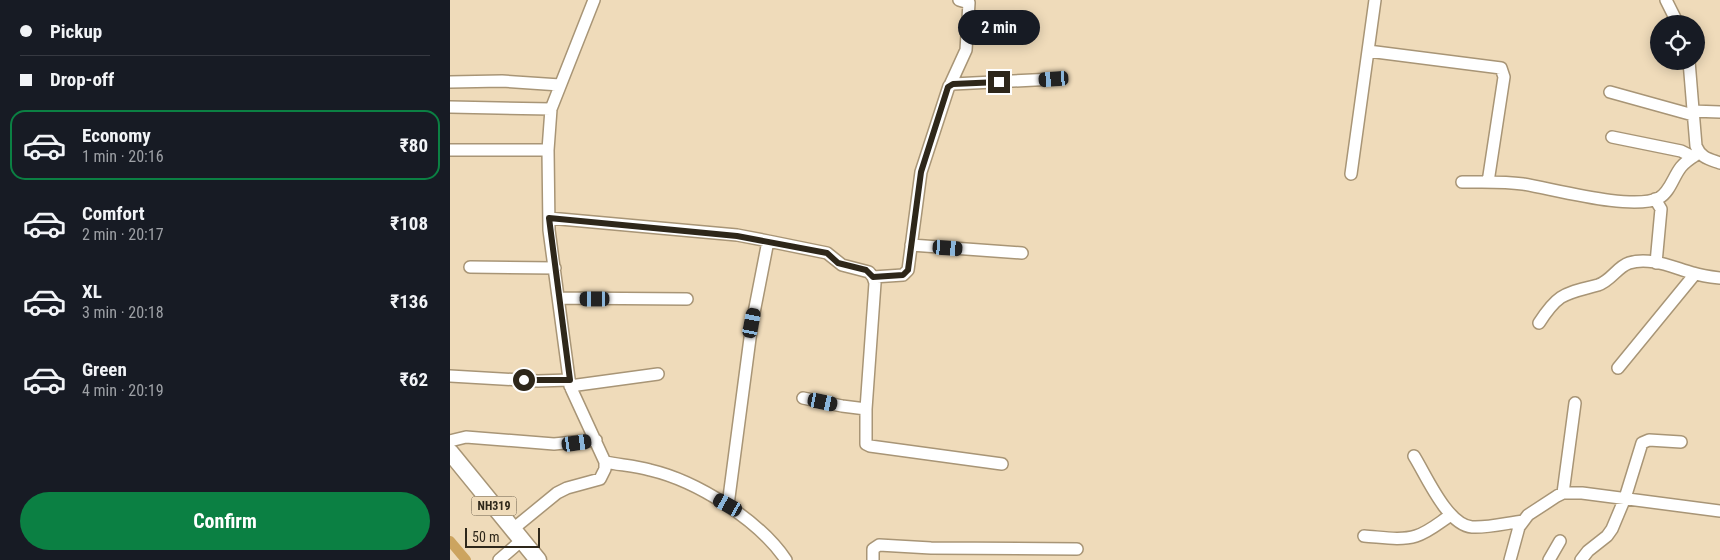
<!DOCTYPE html>
<meta charset="utf-8">
<style>
body{margin:0;font-family:"Roboto Condensed",sans-serif;background:#20242c;color:#f1f3f6;height:100vh;display:flex;flex-direction:column;font-size:19px;white-space:nowrap}
*{box-sizing:border-box;margin:0}
p{font-size:16px;color:#9ea1a6}
.icon{flex:none;width:28px;height:28px;fill:none;stroke:currentColor;stroke-width:2;stroke-linecap:round;stroke-linejoin:round}
.map{position:relative;flex:1;overflow:hidden}
.side{display:flex;flex-direction:column;background:#171b24;width:450px}
.side>*{flex:none}
.banner{display:grid;align-content:center;height:110px;padding:0 20px;background:#171b24}
.fabs{position:absolute;left:1200px;top:15px;display:grid;gap:10px}
.fabs a{display:grid;place-items:center;width:55px;height:55px;border-radius:50%;background:#171b24;box-shadow:0 2px 12px #0003;font-size:25px}
.scale{position:absolute;left:15px;bottom:12px;width:75px;box-sizing:border-box;padding-left:5px;border:2px solid #2e271a;border-top:0;font-size:14px;line-height:18px;white-space:nowrap;color:#2e271a;-webkit-text-stroke:4px #efdbba;paint-order:stroke}
.end{position:absolute;width:22px;height:22px;margin:-11px;border:6px solid #2e271a;background:#fff;box-shadow:0 0 0 2px #fff}
.from{border-radius:50%}
.bubble{position:absolute;height:35px;border-radius:18px;background:#171b24;box-shadow:0 2px 12px #0003;font-size:16px;font-weight:700;line-height:35px;text-align:center}
.car{position:absolute;width:15px;height:30px;margin:-15px -8px;border-radius:6px;box-shadow:0 0 4px 1px #0007;background:linear-gradient(#222 24%,#8ab4d8 0 40%,#222 0 76%,#8ab4d8 0 86%,#222 0)}
.banner b{display:flex;align-items:center;gap:18px;height:48px;font-size:19px}
.banner b+b{border-top:1px solid #363941}
.banner i{width:12px;height:12px;background:#f1f3f6}
ul{padding:0;list-style:none}
li{display:flex;align-items:center;gap:15px;height:70px;margin:0 10px 8px;padding:0 10px;border:2px solid transparent;border-radius:15px}
li div{flex:1}
li b{display:block;font-size:19px}
li em{font-style:normal;font-weight:700}
li.on{border-color:#0b8043}
li>.icon{width:45px;height:45px;stroke-width:1.5}
.cta{display:flex;gap:10px;margin-top:auto;padding:10px 20px}
.cta a{flex:1;height:58px;border-radius:30px;background:#0b8043;color:#fff;font-size:20px;font-weight:700;line-height:58px;text-align:center}
main{display:flex;flex:1;min-height:0}
.map>svg:first-child{display:block}
.lines{fill:none;stroke-linecap:round;stroke-linejoin:round}
.canal{stroke:#cca45f;stroke-width:10}
.minor-casing{stroke:#a89576;stroke-width:14}
.highway-casing{stroke:#a89576;stroke-width:19}
.minor{stroke:#fff;stroke-width:11}
.highway{stroke:#fff;stroke-width:16}
.route{stroke:#2e271a;stroke-width:6}
.labels{text-anchor:middle;stroke-width:5;stroke-linejoin:round;paint-order:stroke}
.shield{fill:#efdbba;stroke:#685d4a;stroke-width:1}
.shield-label{font-size:12px;font-weight:bold;fill:#2e271a}
</style>
<main>
<section class="side">
<div class="banner">
<b><i class="from"></i>Pickup</b>
<b><i></i>Drop-off</b>
</div>
<ul>
<li class="on"><svg class="icon" aria-label="car" viewBox="0 0 24 24"><path d="M5 17H2v-5l4-1 3-4h7l3 4 3 1v5h-3M9 17h6M6 11h13"/><circle cx="7" cy="17" r="2"/><circle cx="17" cy="17" r="2"/></svg><div><b>Economy</b><p>1 min · 20:16</p></div><em>₹80</em></li>
<li><svg class="icon" aria-label="car" viewBox="0 0 24 24"><path d="M5 17H2v-5l4-1 3-4h7l3 4 3 1v5h-3M9 17h6M6 11h13"/><circle cx="7" cy="17" r="2"/><circle cx="17" cy="17" r="2"/></svg><div><b>Comfort</b><p>2 min · 20:17</p></div><em>₹108</em></li>
<li><svg class="icon" aria-label="car" viewBox="0 0 24 24"><path d="M5 17H2v-5l4-1 3-4h7l3 4 3 1v5h-3M9 17h6M6 11h13"/><circle cx="7" cy="17" r="2"/><circle cx="17" cy="17" r="2"/></svg><div><b>XL</b><p>3 min · 20:18</p></div><em>₹136</em></li>
<li><svg class="icon" aria-label="car" viewBox="0 0 24 24"><path d="M5 17H2v-5l4-1 3-4h7l3 4 3 1v5h-3M9 17h6M6 11h13"/><circle cx="7" cy="17" r="2"/><circle cx="17" cy="17" r="2"/></svg><div><b>Green</b><p>4 min · 20:19</p></div><em>₹62</em></li>
</ul>
<div class="cta"><a>Confirm</a></div>
</section>
<div class="map">
<svg width="1270" height="560" viewBox="0 0 1270 560">
<rect width="100%" height="100%" fill="#efdbba"/>
<g class="lines">
<path class="canal" d="M0,541L16,560"/>
<defs>
<path id="minor" d="M1216,0L1228,24
M918,51L1051,68L1054,77L1038,182
M1239,61L1246,146C1251,158 1259,159 1270,163
M0,82L52,81L110,85
M500,85L516,50L519,3L509,0
M1160,92L1243,115
M0,107L101,109
M1242,111L1270,112
M1162,137L1231,151L1243,157
M0,150H98
M901,174L925,0
M1012,182C1032,182 1053,181 1073,184C1104,189 1182,211 1209,198C1220,192 1223,177 1231,167C1236,161 1243,157 1249,153
M1205,199L1211,209L1206,263
M99,218L287,235L318,241L377,253L392,265L419,272L423,277L425,283L416,409V444L420,446L552,464
M461,245L572,253
M20,267L105,268
M423,277L453,275L458,270L471,172L499,86L503,84L604,79
M109,298L237,299
M1089,323C1109,292 1115,294 1148,285C1161,281 1167,267 1179,263C1200,256 1224,268 1243,273C1252,276 1261,277 1270,278
M1168,368L1245,274
M0,376L88,381L119,380
M120,386L208,374
M353,398L392,406L416,409
M0,441L16,437L104,444L146,440
M964,456C976,475 997,525 1022,527C1038,528 1057,523 1073,521
M155,462C170,465 186,466 200,470C247,481 309,520 336,560
M1113,493L1125,403
M278,505L302,323L318,241
M63,529L107,493L117,488L150,479L155,469V462L120,386L99,230L98,150L101,109L144,0
M914,536C931,537 950,541 966,536C979,532 990,522 1001,515
M49,560L72,540
M423,560V549L429,545L481,548L627,549
M1060,560L1069,527L1078,515L1107,496L1113,493H1132L1270,511
M1099,560L1110,541
M1131,560L1138,551L1157,536L1162,529L1175,498L1192,443L1199,440L1231,442"/>
<path id="highway" d="M0,452L88,560"/>
</defs>
<use href="#minor" class="minor-casing"/>
<use href="#highway" class="highway-casing"/>
<use href="#minor" class="minor"/>
<use href="#highway" class="highway"/>
</g>
<g class="lines">
<path class="route" d="M74,380H120L99,218L287,236L377,253L388,263L416,270L423,277L453,275L458,270L471,172L498,87L503,84L549,82"/>
</g>
<g class="labels">
<rect class="shield" x="21.5" y="496.5" width="45" height="19" rx="4"/>
<g class="shield-label">
<text x="44" y="510">NH319</text>
</g>
</g>
</svg>
<div class="fabs">
<a><svg class="icon" aria-label="locate" viewBox="0 0 24 24"><circle cx="12" cy="12" r="6"/><path d="M12 2v4M12 18v4M2 12h4M18 12h4"/></svg></a>
</div>
<div class="scale">50 m</div>
<i class="end from" style="left:74px;top:380px"></i>
<i class="end" style="left:549px;top:82px"></i>
<div class="bubble" style="left:508px;top:10px;width:82px">2 min</div>
<i class="car" style="left:604px;top:79px;rotate:266deg"></i>
<i class="car" style="left:498px;top:248px;rotate:94deg"></i>
<i class="car" style="left:145px;top:299px;rotate:270deg"></i>
<i class="car" style="left:302px;top:323px;rotate:11deg"></i>
<i class="car" style="left:373px;top:402px;rotate:102deg"></i>
<i class="car" style="left:127px;top:443px;rotate:82deg"></i>
<i class="car" style="left:278px;top:505px;rotate:299deg"></i>
</div>
</main>
